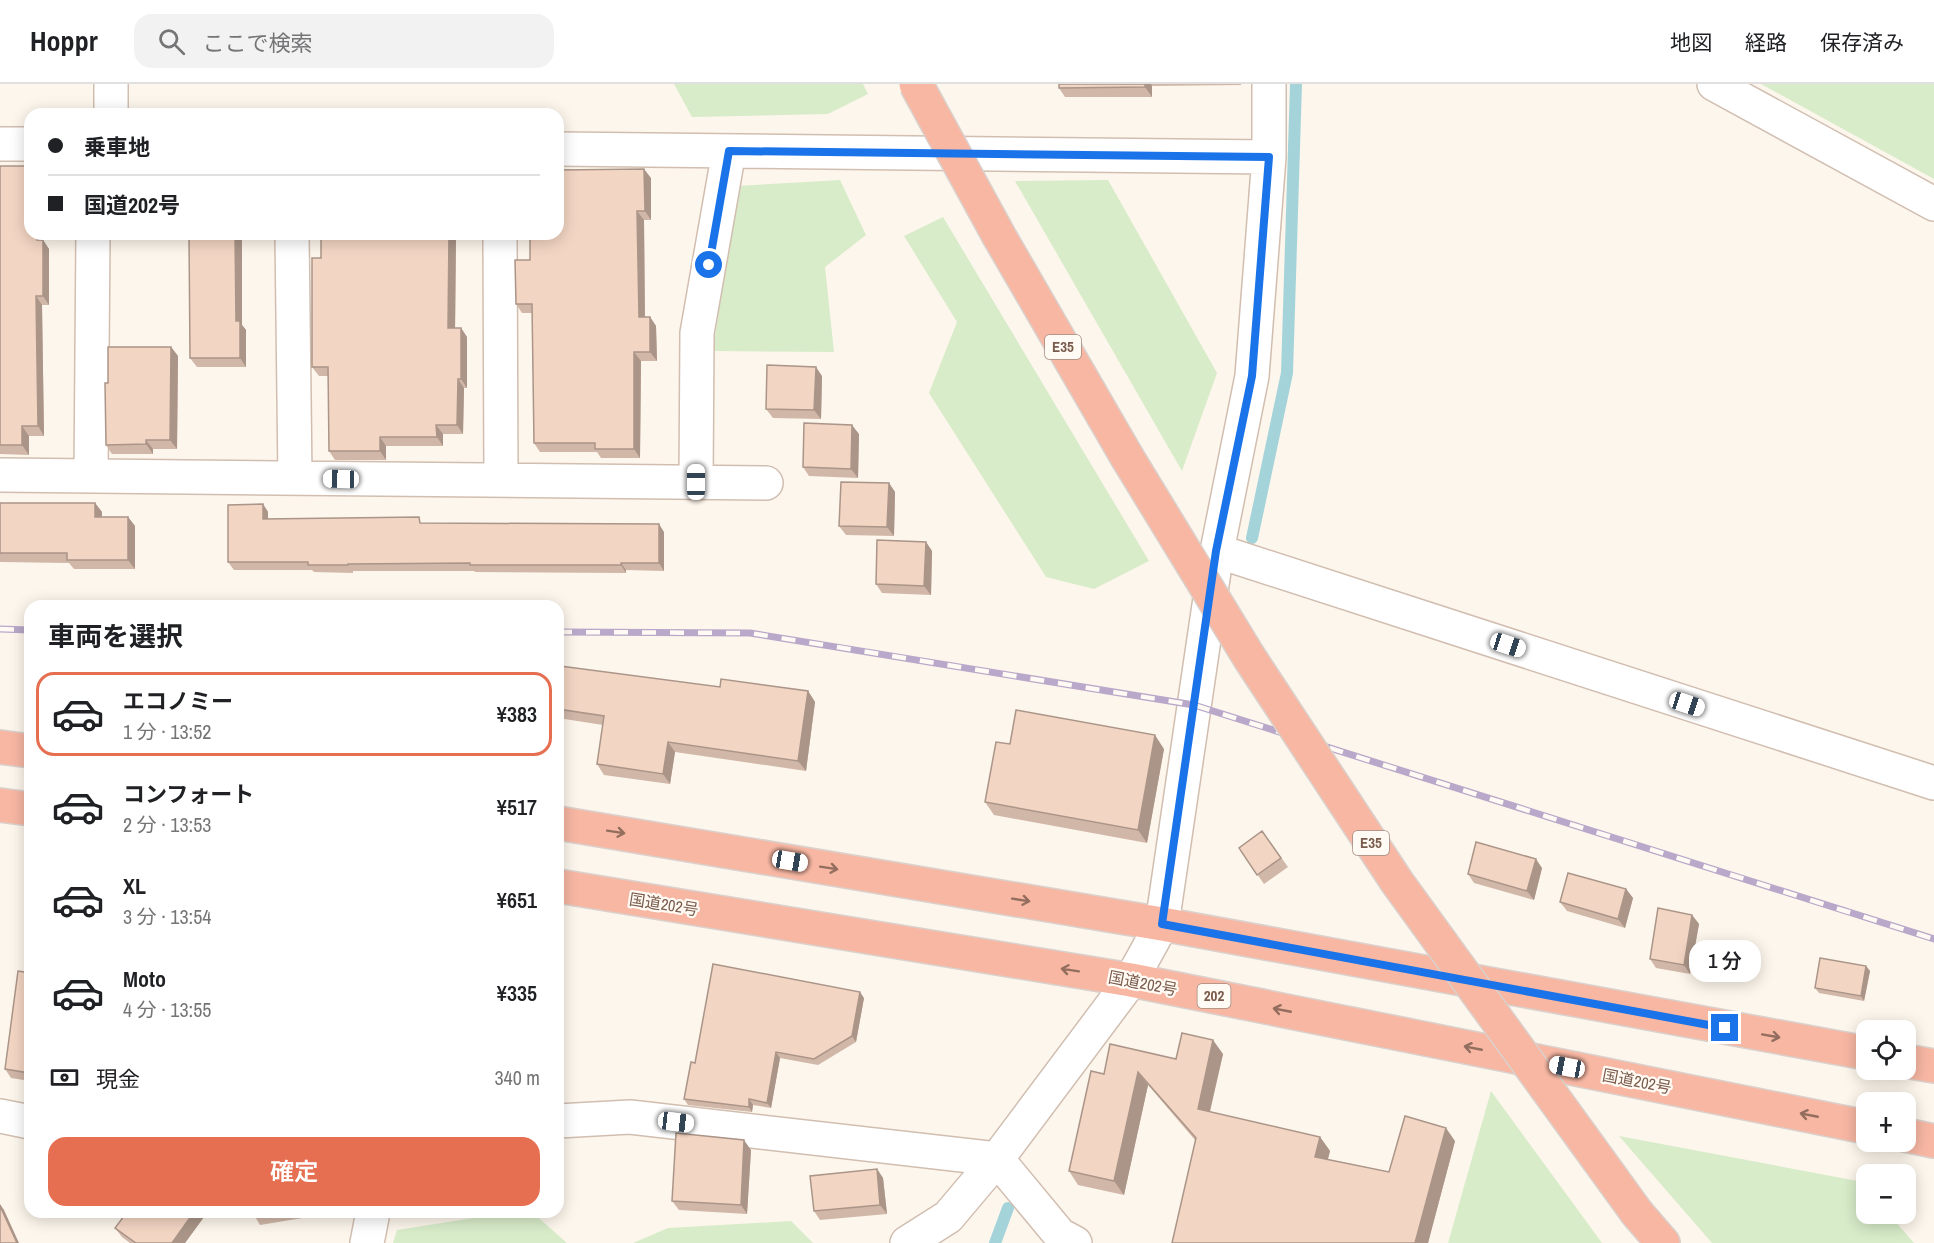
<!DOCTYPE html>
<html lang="ja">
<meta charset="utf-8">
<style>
body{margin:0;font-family:"Archivo Narrow","Noto Sans JP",sans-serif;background:#f2f2f2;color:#202124;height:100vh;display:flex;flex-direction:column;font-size:22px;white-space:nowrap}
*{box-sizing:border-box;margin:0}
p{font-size:20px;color:#757577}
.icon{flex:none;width:33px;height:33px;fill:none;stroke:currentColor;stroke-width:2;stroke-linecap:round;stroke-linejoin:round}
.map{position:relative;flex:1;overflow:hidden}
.details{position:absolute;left:24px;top:516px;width:540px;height:618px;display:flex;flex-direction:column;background:#fff;border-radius:18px;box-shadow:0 3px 15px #0003}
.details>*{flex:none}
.guide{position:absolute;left:24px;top:24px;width:540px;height:132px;border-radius:18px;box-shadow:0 3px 15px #0003;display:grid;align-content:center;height:132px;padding:0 24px;background:#fff}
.buttons{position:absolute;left:1856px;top:936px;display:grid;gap:12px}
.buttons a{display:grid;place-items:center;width:60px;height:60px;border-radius:12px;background:#fff;box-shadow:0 3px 15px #0003;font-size:30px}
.end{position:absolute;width:27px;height:27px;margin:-14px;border:8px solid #1a73e8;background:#fff;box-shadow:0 0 0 3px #fff}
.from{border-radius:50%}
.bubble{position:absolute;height:42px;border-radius:18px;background:#fff;box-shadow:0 3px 15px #0003;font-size:20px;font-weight:600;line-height:42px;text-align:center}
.car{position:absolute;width:18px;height:36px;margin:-18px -9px;border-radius:8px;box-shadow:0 0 4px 2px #0007;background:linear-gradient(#fff 24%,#345 0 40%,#fff 0 76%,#345 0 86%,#fff 0)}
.guide b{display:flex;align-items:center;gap:21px;height:57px;font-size:22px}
.guide b+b{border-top:2px solid #e0e0e0}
.guide i{width:15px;height:15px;background:#202124}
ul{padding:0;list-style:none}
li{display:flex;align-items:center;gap:18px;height:84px;margin:0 12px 9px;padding:0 12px;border:3px solid transparent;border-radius:18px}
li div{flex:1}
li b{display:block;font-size:22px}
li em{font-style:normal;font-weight:600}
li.current{border-color:#e76f51}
li>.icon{width:54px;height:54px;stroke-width:1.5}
h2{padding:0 24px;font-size:27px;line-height:72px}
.pay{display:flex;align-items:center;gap:15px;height:66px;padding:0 24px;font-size:22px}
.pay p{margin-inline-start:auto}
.action{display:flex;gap:12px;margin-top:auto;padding:12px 24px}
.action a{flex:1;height:69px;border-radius:18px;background:#e76f51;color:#fff;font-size:24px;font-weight:600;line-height:69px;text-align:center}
header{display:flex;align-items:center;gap:36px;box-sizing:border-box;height:84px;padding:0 30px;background:#fff;border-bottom:2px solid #e0e0e0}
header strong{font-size:28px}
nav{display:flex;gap:33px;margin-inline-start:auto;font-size:21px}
.search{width:420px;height:54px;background:#f2f2f2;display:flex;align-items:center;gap:15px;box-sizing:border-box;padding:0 21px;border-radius:18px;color:#757577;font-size:22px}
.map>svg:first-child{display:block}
.green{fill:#d8ecc9}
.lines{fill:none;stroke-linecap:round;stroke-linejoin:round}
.stream{stroke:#a5d3da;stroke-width:12}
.minor-casing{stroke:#d1beb0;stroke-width:36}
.highway-casing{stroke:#dad1cd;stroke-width:36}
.minor{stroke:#fff;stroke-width:33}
.highway{stroke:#f7b7a3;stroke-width:33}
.rail-casing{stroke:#b9a8c9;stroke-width:7}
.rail{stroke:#fffaf3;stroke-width:4.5;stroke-dasharray:14;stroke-linecap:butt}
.highway-bridge-casing{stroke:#dad1cd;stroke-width:36;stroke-linecap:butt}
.highway-bridge{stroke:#f7b7a3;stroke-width:33}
.wall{fill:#d1b7a8}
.shaded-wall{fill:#aa9588}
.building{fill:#f3d5c3;stroke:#aa9588;stroke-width:1.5}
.oneway{stroke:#936e5e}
.route{stroke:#1a73e8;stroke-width:8}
.labels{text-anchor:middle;stroke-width:4.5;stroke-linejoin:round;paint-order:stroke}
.shield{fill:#fffaf3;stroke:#a28b7f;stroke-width:1.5}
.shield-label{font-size:15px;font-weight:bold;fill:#7a5c4d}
.street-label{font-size:16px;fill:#7a5c4d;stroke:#fffaf3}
</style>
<header>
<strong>Hoppr</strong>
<div class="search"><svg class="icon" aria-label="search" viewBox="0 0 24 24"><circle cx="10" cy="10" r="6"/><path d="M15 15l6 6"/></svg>ここで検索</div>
<nav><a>地図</a><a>経路</a><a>保存済み</a></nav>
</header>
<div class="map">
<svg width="1934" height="1159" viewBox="0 0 1934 1159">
<rect width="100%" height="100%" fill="#fdf6ec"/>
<path class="green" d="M674,0H863L868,10L828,30L692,33Z
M1761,0H1934V95Z
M840,96L866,151L825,183L834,268L713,267L736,102Z
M1108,96L1217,289L1182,387L1015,97Z
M943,133L1149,477L1094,505L1046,493L929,309L957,238L904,152Z
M1491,1007L1602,1159H1448Z
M1619,1052L1863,1098L1866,1102V1130H1889L1914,1159H1712Z
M511,1128H532L567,1159H393L397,1146Z
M791,1137L813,1159H633L668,1144Z"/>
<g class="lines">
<path class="stream" d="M1252,454L1287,289L1296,0
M995,1159L1008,1124"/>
<defs>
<path id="minor" d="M111,0V30
M1714,0L1934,120
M0,60H30
M558,65L1269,73
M292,150L295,394
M500,150L501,396
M0,391L766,399
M91,392L93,150
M696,398L697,249L729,67
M1217,467L1934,699
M0,1032L30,1038
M558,1037L630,1033L997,1075L1060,1151L1075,1159
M367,1159L373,1128
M907,1159L948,1133L997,1075L1131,896L1162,840L1217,467L1252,292L1269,73V0"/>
<path id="highway" d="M999,152L1127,373
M0,663L30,667
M0,721L30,725
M558,739L1162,840L1866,969
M558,802L1131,896L1866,1043
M1905,977L1934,982
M1905,1051L1934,1057
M1637,1129L1663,1159"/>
</defs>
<use href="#minor" class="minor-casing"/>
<use href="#highway" class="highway-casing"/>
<use href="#minor" class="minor"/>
<use href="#highway" class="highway"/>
<defs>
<path id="rail" d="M0,545L30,546
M558,548L750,549L1194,621L1934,855"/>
</defs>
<use href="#rail" class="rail-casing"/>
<use href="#rail" class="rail"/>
<defs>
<path id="highway-bridge" d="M916,0L999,152
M1127,373L1249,573L1397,798L1637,1129"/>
</defs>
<use href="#highway-bridge" class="highway-bridge-casing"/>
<use href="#highway-bridge" class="highway-bridge"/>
</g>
<path class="wall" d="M1059,0H1241V1L1152,2V13H1065L1059,4Z
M0,82L43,156L49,165V221H42L44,352H29V371L0,370Z
M651,94V136H644L645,233H650L656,242L657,277H641L640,374H601L597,368H540L534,359L532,229H522L516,220L530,176Z
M321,150H456L455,244H461L467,253V304H464L463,350H443V362H386V376H335L329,367L328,292H319L312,283L321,174Z
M242,241L246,246V283H197L190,274Z
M171,263L178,272L177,365H153V370H112L106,361L108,299Z
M822,292L821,335L773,334L766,325Z
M859,350L858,394L809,392L803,383Z
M889,399L895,408L894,452L846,451L839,442Z
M0,419H95L102,428V433H128L135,442V485H74L69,479L0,478Z
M263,420L268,428V435L664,448V487L626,486V489L475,488L474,487H353V489L314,488L312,486H234L228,478Z
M926,458L932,467L931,511L882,509L876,500Z
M558,585L720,603L808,607L815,618L806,687L675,668L670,700L604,691L597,680L603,641L558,634Z
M1164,665L1147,759L994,731L985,718Z
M1262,747L1288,783L1264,800L1239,764Z
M1542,784L1534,816L1474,799L1468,790Z
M1626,805L1633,814L1625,844L1567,827L1560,818Z
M1692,831L1699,840L1690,890L1656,884L1650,875Z
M1866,882L1870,887L1864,917L1819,909L1815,904Z
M30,889V997L11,994L5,985Z
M864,914L856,958L818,981L780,974L771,1024L753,1021L752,1028L688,1021L684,1015L695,979Z
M1223,970L1210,1028L1320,1053L1330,1067L1328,1075L1389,1088L1455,1057L1428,1159L1195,1056L1148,1001L1124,1111L1078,1101L1069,1087L1104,990L1176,975Z
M751,1066L747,1130L679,1126L672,1117Z
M877,1085L883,1094L887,1130L820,1136L814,1127Z
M253,1128H339L260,1141L254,1131Z
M204,1133L185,1159H130L122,1153L115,1144Z"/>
<path class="shaded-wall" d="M1145,0H1151L1152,2V13L1145,3Z
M644,85L651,94V136L645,127Z
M637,127L644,136L645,242L639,233Z
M37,150H43V156L49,165V221L43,212Z
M235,150H242V241L246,246V283L240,274L236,237Z
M449,150H456L455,253L448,244Z
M36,212L42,221L44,352L38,342Z
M650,233L656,242L657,277L650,268Z
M461,244L467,253V304L461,295Z
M171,263L178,272L177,365L170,356Z
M634,268L641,277L640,374L634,365Z
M816,283L822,292L821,335L814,326Z
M458,295L464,304L463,350L457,341Z
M436,341L443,350V362L437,353Z
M852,341L859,350L858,394L851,385Z
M22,342L29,352V371L22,361Z
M380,353L386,362V376L380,367Z
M146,356L153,365V370L146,360Z
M889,399L895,408L894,452L887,443Z
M95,419L102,428V442L95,433Z
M263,420L268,428V442L263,435Z
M128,433L135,442V485L128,476Z
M659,440L664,448V487L659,479Z
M926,458L932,467L931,511L924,502Z
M621,479L626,486V489L621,481Z
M808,607L815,618L806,687L798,677Z
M1155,651L1164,665L1147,759L1138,746Z
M668,658L675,668L670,700L663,690Z
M1536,775L1542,784L1534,816L1527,807Z
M1626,805L1633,814L1625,844L1618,835Z
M1692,831L1699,840L1690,890L1684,881Z
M1866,882L1870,887L1864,917L1861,912Z
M860,908L864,914L856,958L852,952Z
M1213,956L1223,970L1207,1039L1198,1025Z
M776,968L780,974L771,1024L767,1019Z
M1138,988L1148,1001L1124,1111L1114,1097Z
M749,1015L753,1021L752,1028L749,1023Z
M1446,1044L1455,1057L1428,1159H1415Z
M1320,1053L1330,1067L1325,1086L1315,1073Z
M744,1056L751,1066L747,1130L741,1121Z
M877,1085L883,1094L887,1130L880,1121Z
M0,1120L4,1126L19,1159H17L0,1122Z
M194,1128H201L204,1133L185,1159H172Z"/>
<path class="building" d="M1059,0H1145V3L1059,4Z
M0,82H30V150H37V156H43V212H36L38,342H22V361H0Z
M644,85L645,127H637L639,233H650V268H634V365H595V359H534L532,220H516L515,176H530V150H558V86Z
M189,150H235L236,237H240V274H190Z
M321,150H449L448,244H461V295H458L457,341H436L437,353H380V367H329L328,283H312V174H321Z
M108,263H171L170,356H146V360L106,361L105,299H108Z
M767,281L816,283L814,326L766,325Z
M804,339L852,341L851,385L803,383Z
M841,398L889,399L887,443L839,442Z
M0,419H95V433H128V476H67V469H0Z
M263,420V435L419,433L420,439L659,440V479H621V481H470V479L348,480V481H308V478H228V421Z
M877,456L926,458L924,502L876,500Z
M560,582L720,603L721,595L808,607L798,677L668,658L663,690L597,680L604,632L558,625V585H560Z
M1016,626L1155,651L1138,746L985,718L996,658L1010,660Z
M1262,747L1281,774L1257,791L1239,764Z
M1476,758L1536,775L1527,807L1468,790Z
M1568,789L1626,805L1618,835L1560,818Z
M1658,824L1692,831L1684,881L1650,875Z
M1820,874L1866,882L1861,912L1815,904Z
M713,880L860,908L852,952L814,975L776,968L767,1019L749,1015V1023L684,1015L691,978L695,979Z
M18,887L30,889V989L5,985Z
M1182,949L1213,956L1198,1025L1320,1053L1315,1073L1389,1088L1405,1032L1446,1044L1415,1159H1172L1196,1054L1138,988L1114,1097L1069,1087L1091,987L1104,990L1110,960L1176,975Z
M676,1049L744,1056L741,1121L672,1117Z
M877,1085L880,1121L814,1127L810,1092Z
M0,1122L17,1159H0Z
M127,1128H194L172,1159H136L115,1144Z
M253,1128H276L254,1131Z"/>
<defs><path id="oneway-shaft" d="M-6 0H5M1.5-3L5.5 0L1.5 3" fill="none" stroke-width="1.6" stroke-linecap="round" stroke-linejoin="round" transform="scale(1.5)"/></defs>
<g class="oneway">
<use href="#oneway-shaft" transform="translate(616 748) rotate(9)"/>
<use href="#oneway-shaft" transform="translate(829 784) rotate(9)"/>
<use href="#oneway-shaft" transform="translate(1021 816) rotate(9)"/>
<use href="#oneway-shaft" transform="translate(1070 886) rotate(-171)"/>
<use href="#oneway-shaft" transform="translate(1282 926) rotate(-169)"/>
<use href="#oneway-shaft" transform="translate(1771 952) rotate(10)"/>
<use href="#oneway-shaft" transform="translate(1473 964) rotate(-169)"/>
<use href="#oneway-shaft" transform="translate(1809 1031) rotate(-169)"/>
</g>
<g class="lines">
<path class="route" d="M709,181L729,67L1269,73L1252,292L1216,467L1162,840L1725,944"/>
</g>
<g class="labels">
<g class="shield">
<rect x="1045" y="251" width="36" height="24" rx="4.5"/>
<rect x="1353" y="747" width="36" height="24" rx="4.5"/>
<rect x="1197.5" y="900" width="33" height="24" rx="4.5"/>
</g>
<g class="shield-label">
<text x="1063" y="268">E35</text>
<text x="1371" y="764">E35</text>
<text x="1214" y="917">202</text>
</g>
<g class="street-label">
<text transform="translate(664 820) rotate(9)" y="6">国道202号</text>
<text transform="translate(1143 899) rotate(11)" y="6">国道202号</text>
<text transform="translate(1637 997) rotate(11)" y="6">国道202号</text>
</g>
</g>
</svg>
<div class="buttons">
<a><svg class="icon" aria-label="locate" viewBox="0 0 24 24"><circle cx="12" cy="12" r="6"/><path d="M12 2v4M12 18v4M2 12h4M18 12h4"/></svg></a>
<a>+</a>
<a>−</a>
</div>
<i class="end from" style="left:709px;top:181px"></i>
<i class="end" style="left:1725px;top:944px"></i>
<div class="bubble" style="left:1689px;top:856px;width:72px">1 分</div>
<i class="car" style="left:341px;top:395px;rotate:271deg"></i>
<i class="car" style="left:696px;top:398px;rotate:0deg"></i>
<i class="car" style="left:1508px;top:561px;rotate:108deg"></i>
<i class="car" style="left:1687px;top:620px;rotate:108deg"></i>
<i class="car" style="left:790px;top:777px;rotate:100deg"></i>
<i class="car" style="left:1567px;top:983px;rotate:281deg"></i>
<i class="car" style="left:676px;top:1038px;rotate:97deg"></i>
<div class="guide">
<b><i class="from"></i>乗車地</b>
<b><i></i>国道202号</b>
</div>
<section class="details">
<h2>車両を選択</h2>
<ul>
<li class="current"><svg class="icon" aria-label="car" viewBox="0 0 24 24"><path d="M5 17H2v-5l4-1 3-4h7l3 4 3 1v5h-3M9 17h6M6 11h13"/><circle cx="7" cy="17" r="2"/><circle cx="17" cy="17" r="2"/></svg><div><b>エコノミー</b><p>1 分 · 13:52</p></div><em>¥383</em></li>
<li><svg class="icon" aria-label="car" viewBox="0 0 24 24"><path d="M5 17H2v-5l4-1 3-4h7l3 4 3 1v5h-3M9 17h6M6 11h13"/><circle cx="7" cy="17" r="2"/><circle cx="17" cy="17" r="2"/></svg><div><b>コンフォート</b><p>2 分 · 13:53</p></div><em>¥517</em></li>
<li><svg class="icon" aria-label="car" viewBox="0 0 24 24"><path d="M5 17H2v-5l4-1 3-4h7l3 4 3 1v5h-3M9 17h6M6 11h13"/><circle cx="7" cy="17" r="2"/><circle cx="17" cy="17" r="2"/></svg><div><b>XL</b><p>3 分 · 13:54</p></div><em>¥651</em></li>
<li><svg class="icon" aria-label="car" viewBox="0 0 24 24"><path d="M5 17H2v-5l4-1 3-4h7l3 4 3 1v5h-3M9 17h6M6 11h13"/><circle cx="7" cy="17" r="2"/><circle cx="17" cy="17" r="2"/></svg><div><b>Moto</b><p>4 分 · 13:55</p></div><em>¥335</em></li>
</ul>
<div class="pay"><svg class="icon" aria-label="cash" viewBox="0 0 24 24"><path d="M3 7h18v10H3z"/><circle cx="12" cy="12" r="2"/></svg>現金<p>340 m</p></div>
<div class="action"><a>確定</a></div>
</section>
</div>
